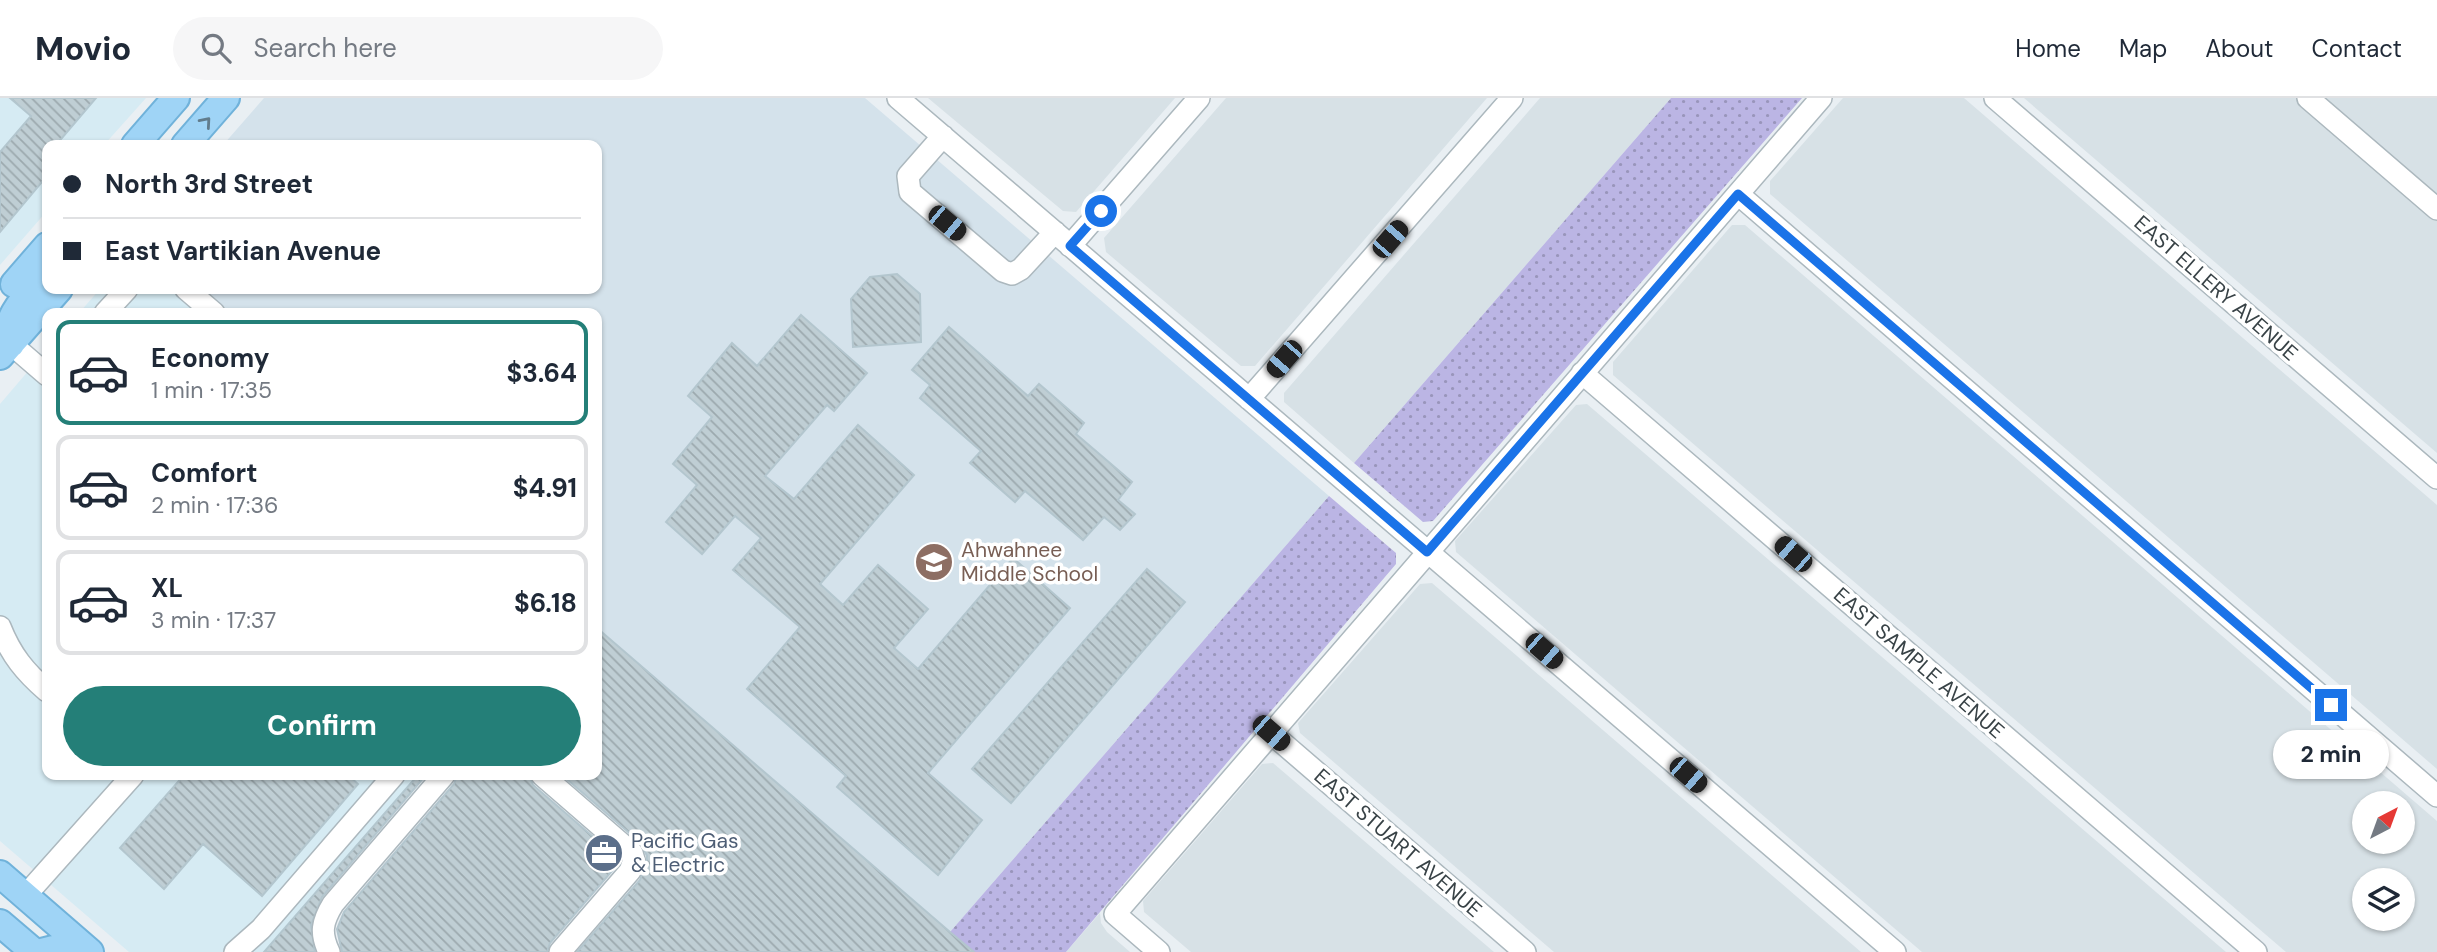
<!DOCTYPE html>
<meta charset="utf-8">
<style>
body{margin:0;font-family:"DM Sans",sans-serif;background:#f6f6f7;color:#1f2937;height:100vh;display:flex;flex-direction:column;font-size:26px;white-space:nowrap}
*{box-sizing:border-box;margin:0}
p{font-size:23px;color:#747a83}
.icon{flex:none;width:38px;height:38px;fill:none;stroke:currentColor;stroke-width:2;stroke-linecap:round;stroke-linejoin:round}
.map{position:relative;flex:1;overflow:hidden}
.panel{position:absolute;left:42px;top:210px;width:560px;height:472px;display:flex;flex-direction:column;background:#fff;border-radius:14px;box-shadow:0 2px 5px #0004}
.panel>*{flex:none}
.banner{position:absolute;left:42px;top:42px;width:560px;height:154px;border-radius:14px;box-shadow:0 2px 5px #0004;display:grid;align-content:center;height:154px;padding:0 21px;background:#fff}
.needle{width:46px;rotate:41deg}
.fabs{position:absolute;left:2352px;top:693px;display:grid;gap:14px}
.fabs a{display:grid;place-items:center;width:63px;height:63px;border-radius:50%;background:#fff;box-shadow:0 2px 5px #0004;font-size:35px}
.end{position:absolute;width:32px;height:32px;margin:-16px;border:9px solid #1a73e8;background:#fff;box-shadow:0 0 0 4px #fff}
.from{border-radius:50%}
.bubble{position:absolute;height:49px;border-radius:24px;background:#fff;box-shadow:0 2px 5px #0004;font-size:23px;font-weight:700;line-height:49px;text-align:center}
.car{position:absolute;width:21px;height:42px;margin:-21px -10px;border-radius:9px;box-shadow:0 0 5px 2px #0007;background:linear-gradient(#222 24%,#8ab4d8 0 40%,#222 0 76%,#8ab4d8 0 86%,#222 0)}
.banner b{display:flex;align-items:center;gap:24px;height:66px;font-size:26px}
.banner b+b{border-top:2px solid #e0e1e3}
.banner i{width:18px;height:18px;background:#1f2937}
ul{padding:12px 0 0;list-style:none}
li{display:flex;align-items:center;gap:21px;height:105px;margin:0 14px 10px;padding:0 7px;border:4px solid #e0e1e3;border-radius:14px}
li div{flex:1}
li b{display:block;font-size:26px}
li em{font-style:normal;font-weight:700}
li.selected{border-color:#247f78}
li>.icon{width:63px;height:63px;stroke-width:1.5}
.button{display:flex;gap:14px;margin-top:auto;padding:14px 21px}
.button a{flex:1;height:80px;border-radius:42px;background:#247f78;color:#fff;font-size:28px;font-weight:700;line-height:80px;text-align:center}
header{display:flex;align-items:center;gap:42px;box-sizing:border-box;height:98px;padding:0 35px;background:#fff;border-bottom:2px solid #e0e1e3}
header strong{font-size:33px}
nav{display:flex;gap:38px;margin-inline-start:auto;font-size:24px}
.search{width:490px;height:63px;background:#f6f6f7;display:flex;align-items:center;gap:18px;box-sizing:border-box;padding:0 24px;border-radius:38px;color:#747a83;font-size:26px}
.map>svg:first-child{display:block}
.residential{fill:#d7e1e6;fill-rule:evenodd}
.commercial{fill:#d6ebf3}
.education{fill:#d4e2eb}
.grass{fill:url(#grass-dots)}
.building{fill:url(#building-back-hatch);stroke:#b3c6ce;stroke-width:2}
.lines{fill:none;stroke-linecap:round;stroke-linejoin:round}
.minor-casing{stroke:#acb8be;stroke-width:24}
.major-casing{stroke:#70b2da;stroke-width:30}
.minor{stroke:#fff;stroke-width:21}
.major{stroke:#9fd4f6;stroke-width:26}
.oneway{stroke:#617c8c}
.route{stroke:#1a73e8;stroke-width:9}
.labels{text-anchor:middle;stroke-width:7;stroke-linejoin:round;paint-order:stroke}
.street-label{font-size:21px;fill:#384246;stroke:#fff}
.education-label{font-size:21px;fill:#785e54;stroke:#fff;text-anchor:start}
.service-label{font-size:21px;fill:#4e5e75;stroke:#fff;text-anchor:start}
</style>
<header>
<strong>Movio</strong>
<div class="search"><svg class="icon" aria-label="search" viewBox="0 0 24 24"><circle cx="10" cy="10" r="6"/><path d="M15 15l6 6"/></svg>Search here</div>
<nav><a>Home</a><a>Map</a><a>About</a><a>Contact</a></nav>
</header>
<div class="map">
<svg width="2437" height="854" viewBox="0 0 2437 854">
<defs>
<pattern id="grass-dots" width="8" height="8" patternUnits="userSpaceOnUse" patternTransform="scale(1.75)"><rect width="8" height="8" fill="#bbb5e4"/><path d="M2 2h.1M6 6h.1" fill="none" stroke="#9995bb" stroke-width="1.8" stroke-linecap="round"/></pattern>
<pattern id="building-back-hatch" width="6" height="6" patternUnits="userSpaceOnUse" patternTransform="scale(1.75)"><rect width="6" height="6" fill="#bfced4"/><path d="M-1 5l2 2M0 0l6 6M5-1l2 2" fill="none" stroke="#9ca9ae"/></pattern>
</defs>
<rect width="100%" height="100%" fill="#e9eff3"/>
<path class="residential" d="M928,0H1175L1076,114L1063,113Z
M1226,0H1487L1255,268H1241L1106,154L1104,140Z
M1540,0H1671L1354,365L1284,304V295Z
M1843,0H1964L2437,407V671L1770,96V83Z
M2024,0H2437V355Z
M1732,127H1745L2437,723V854H2286L1613,277V264ZM2364,705H2403V744H2364ZM2364,782H2403V821H2364Z
M1587,306L2226,854H1922L1456,454L1455,443L1576,307Z
M1432,485L1861,854H1554L1300,635L1298,625L1420,486Z
M1273,665L1494,854H1191L1144,814L1143,803L1262,666Z
M1100,815L1101,825L1107,834L1130,854H1066Z"/>
<path class="commercial" d="M0,0H146L104,47H47V113L0,167Z
M100,191H203L231,215H79Z
M47,251V677H418L264,854H129L0,743V306Z"/>
<path class="education" d="M264,0H865L1329,398L950,834L597,530V215H231L203,191H597V47H223Z"/>
<path class="grass" d="M1671,0H1802L1433,423L1423,424L1354,365Z
M1329,398L1396,455V466L1066,854H974L950,834Z"/>
<path class="building" d="M10,0H96L56,47H47V78L0,134V54L31,18Z
M897,176L920,196L921,244L853,249L851,201L870,179Z
M801,217L867,275L834,313L827,307L765,378L794,401L858,327L914,377L820,486L843,507L878,467L928,511L894,550L918,571L1013,460L1070,510L928,675L982,722L938,777L837,689L846,678L747,591L800,529L733,472L761,440L735,418L702,456L666,424L697,387L673,366L712,319L688,298L732,245L757,268Z
M949,229L1028,298L1039,286L1084,325L1076,336L1132,384L1118,402L1135,416L1120,432L1104,419L1083,442L1025,393L1015,404L970,365L981,353L920,300L930,287L912,272Z
M1147,471L1185,504L1011,705L972,671Z
M597,530L950,834L974,854H577L640,782L646,766L647,758L641,745L562,677H597Z
M184,677H348L358,686L262,798L203,746L164,791L120,750Z
M418,677H426L322,799L311,827L315,854H264Z
M457,677H529L533,687L620,762L618,766L550,845L547,854H342L337,831L344,814L454,686Z"/>
<g class="lines">
<defs>
<path id="minor" d="M898,0L1895,854
M1995,0L2437,380
M2308,0L2437,111
M943,38L908,78L910,94L1003,173L1012,176L1021,171L1055,134
M1738,96L2437,698
M1070,148L1199,0
M186,191L214,215
M105,215L127,191
M11,246L47,277
M1582,275L2256,854
M1249,301L1512,0
M0,529C11,557 25,574 47,593
M1271,635L1525,854
M542,677L632,755L634,762L630,773L560,854
M25,798L133,677
M235,854L261,831L394,677
M329,854C320,835 322,824 333,806L444,677
M1159,854L1115,816L1821,0"/>
<path id="major" d="M135,47L176,0
M185,47L226,0
M14,186L47,148
M11,246C0,220 31,194 47,175
M0,258L59,191
M0,776L90,854
M0,825L34,854
M41,854L53,851L62,854"/>
</defs>
<use href="#minor" class="minor-casing"/>
<use href="#major" class="major-casing"/>
<use href="#minor" class="minor"/>
<use href="#major" class="major"/>
</g>
<defs><path id="oneway-chevron" d="M-2-3.5L2.5 0L-2 3.5" fill="none" stroke-width="1.6" stroke-linecap="round" stroke-linejoin="round" transform="scale(1.75)"/></defs>
<use class="oneway" href="#oneway-chevron" transform="translate(206 24) rotate(-49)"/>
<g class="lines">
<path class="route" d="M1101,113L1070,148L1427,454L1738,96L2331,607"/>
</g>
<defs>
<symbol id="school-disc" viewBox="-11 -11 22 22"><circle r="9.5" fill="#8d6e63" stroke="#fff"/><path d="M0-5L7-2L0 1L-7-2ZM-4 1L0 2.5L4 1V4Q0 6-4 4Z" fill="#fff"/></symbol>
<symbol id="office-disc" viewBox="-11 -11 22 22"><circle r="9.5" fill="#5c6f8a" stroke="#fff"/><path d="M-6-3h4V-5.5h4V-3h4V5H-6ZM-1-4.5V-3h2v-1.5ZM-6 0V1H6V0Z" fill="#fff"/></symbol>
</defs>
<g fill-rule="evenodd">
<use href="#school-disc" x="912" y="442" width="44" height="44"/>
<use href="#office-disc" x="582" y="733" width="44" height="44"/>
</g>
<g class="labels">
<g class="street-label">
<text transform="translate(2216 190) rotate(41)" y="7">EAST ELLERY AVENUE</text>
<text transform="translate(1919 565) rotate(41)" y="7">EAST SAMPLE AVENUE</text>
<text transform="translate(1398 745) rotate(41)" y="7">EAST STUART AVENUE</text>
</g>
<g class="education-label">
<text x="961" y="459">Ahwahnee<tspan x="961" dy="24">Middle School</tspan></text>
</g>
<g class="service-label">
<text x="631" y="750">Pacific Gas<tspan x="631" dy="24">&amp; Electric</tspan></text>
</g>
</g>
</svg>
<div class="fabs">
<a><svg class="needle" viewBox="-14 -14 28 28"><path d="M0-13l5 13h-10z" fill="#e53935"/><path d="M0 13l5-13h-10z" fill="#747a83"/></svg></a>
<a><svg class="icon" aria-label="layers" viewBox="0 0 24 24"><path d="M12 4l9 5-9 5-9-5zM3 14l9 5 9-5"/></svg></a>
</div>
<i class="end from" style="left:1101px;top:113px"></i>
<i class="end" style="left:2331px;top:607px"></i>
<div class="bubble" style="left:2273px;top:632px;width:116px">2 min</div>
<i class="car" style="left:947px;top:125px;rotate:130deg"></i>
<i class="car" style="left:1390px;top:141px;rotate:41deg"></i>
<i class="car" style="left:1284px;top:261px;rotate:221deg"></i>
<i class="car" style="left:1793px;top:456px;rotate:311deg"></i>
<i class="car" style="left:1544px;top:553px;rotate:131deg"></i>
<i class="car" style="left:1271px;top:635px;rotate:131deg"></i>
<i class="car" style="left:1688px;top:677px;rotate:131deg"></i>
<div class="banner">
<b><i class="from"></i>North 3rd Street</b>
<b><i></i>East Vartikian Avenue</b>
</div>
<section class="panel">
<ul>
<li class="selected"><svg class="icon" aria-label="car" viewBox="0 0 24 24"><path d="M5 17H2v-5l4-1 3-4h7l3 4 3 1v5h-3M9 17h6M6 11h13"/><circle cx="7" cy="17" r="2"/><circle cx="17" cy="17" r="2"/></svg><div><b>Economy</b><p>1 min · 17:35</p></div><em>$3.64</em></li>
<li><svg class="icon" aria-label="car" viewBox="0 0 24 24"><path d="M5 17H2v-5l4-1 3-4h7l3 4 3 1v5h-3M9 17h6M6 11h13"/><circle cx="7" cy="17" r="2"/><circle cx="17" cy="17" r="2"/></svg><div><b>Comfort</b><p>2 min · 17:36</p></div><em>$4.91</em></li>
<li><svg class="icon" aria-label="car" viewBox="0 0 24 24"><path d="M5 17H2v-5l4-1 3-4h7l3 4 3 1v5h-3M9 17h6M6 11h13"/><circle cx="7" cy="17" r="2"/><circle cx="17" cy="17" r="2"/></svg><div><b>XL</b><p>3 min · 17:37</p></div><em>$6.18</em></li>
</ul>
<div class="button"><a>Confirm</a></div>
</section>
</div>
